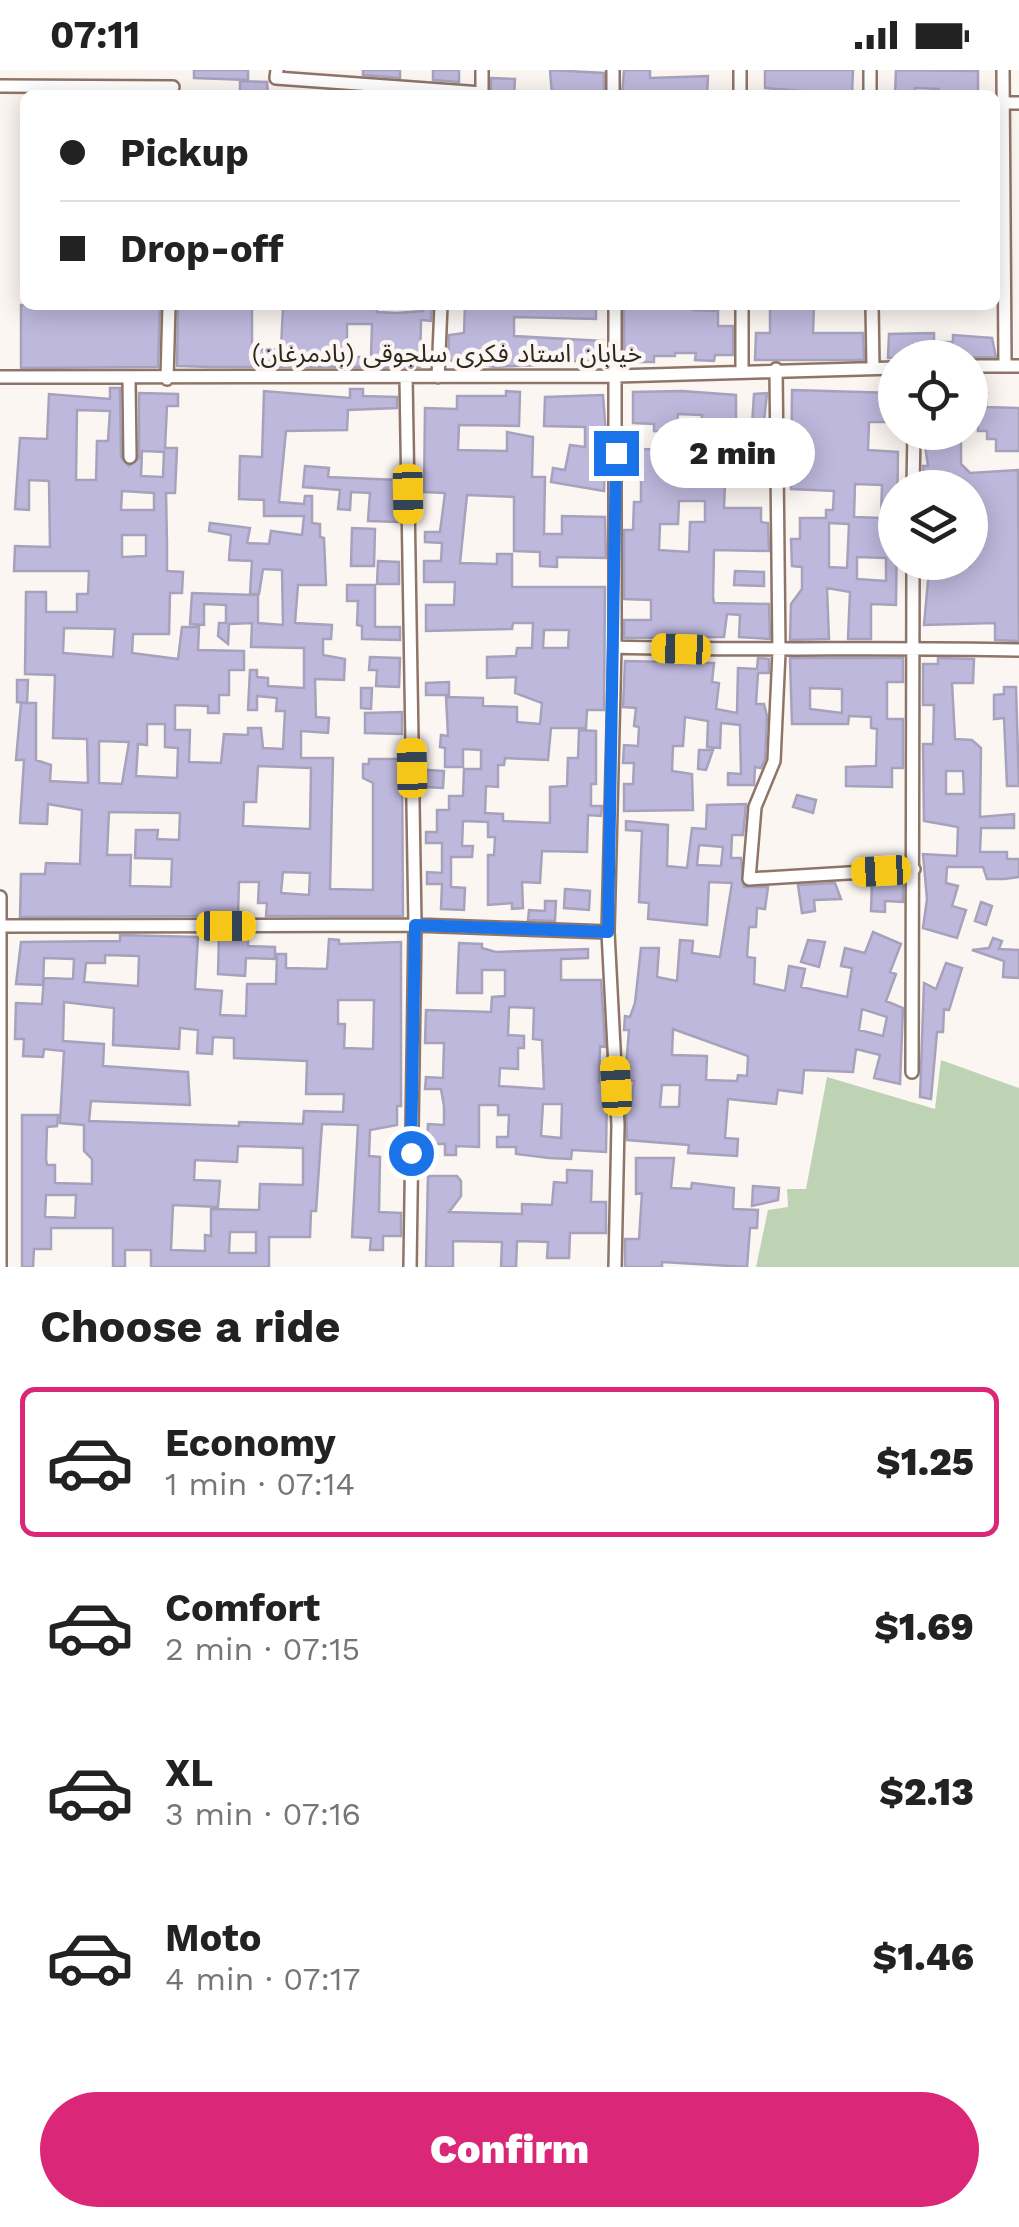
<!DOCTYPE html>
<meta charset="utf-8">
<style>
body{margin:0;font-family:"Work Sans","Noto Sans Arabic",sans-serif;background:#f2f2f2;color:#222;height:100vh;display:flex;flex-direction:column;font-size:38px;white-space:nowrap}
*{box-sizing:border-box;margin:0}
p{font-size:32px;color:#767676}
.icon{flex:none;width:55px;height:55px;fill:none;stroke:currentColor;stroke-width:2;stroke-linecap:round;stroke-linejoin:round}
.map{position:relative;height:1197px;overflow:hidden}
.side{display:flex;flex-direction:column;background:#fff;flex:1}
.side>*{flex:none}
.hud{position:absolute;left:20px;top:20px;width:980px;height:220px;border-radius:15px;box-shadow:0 5px 25px #0003;display:grid;align-content:center;height:220px;padding:0 40px;background:#fff}
.tools{position:absolute;left:878px;top:270px;display:grid;gap:20px}
.tools a{display:grid;place-items:center;width:110px;height:110px;border-radius:50%;background:#fff;box-shadow:0 5px 25px #0003;font-size:50px}
.end{position:absolute;width:45px;height:45px;margin:-22px;border:12px solid #1a73e8;background:#fff;box-shadow:0 0 0 5px #fff}
.from{border-radius:50%}
.bubble{position:absolute;height:70px;border-radius:35px;background:#fff;box-shadow:0 5px 25px #0003;font-size:32px;font-weight:800;line-height:70px;text-align:center}
.car{position:absolute;width:30px;height:60px;margin:-30px -15px;border-radius:12px;box-shadow:0 0 8px 2px #0007;background:linear-gradient(#f5c518 24%,#345 0 40%,#f5c518 0 76%,#345 0 86%,#f5c518 0)}
.hud b{display:flex;align-items:center;gap:35px;height:95px;font-size:38px}
.hud b+b{border-top:2px solid #e0e0e0}
.hud i{width:25px;height:25px;background:#222}
ul{padding:0;list-style:none}
li{display:flex;align-items:center;gap:30px;height:150px;margin:0 20px 15px;padding:0 20px;border:5px solid transparent;border-radius:15px}
li div{flex:1}
li b{display:block;font-size:38px}
li em{font-style:normal;font-weight:800}
li.current{border-color:#db2777}
li>.icon{width:90px;height:90px;stroke-width:1.5}
h2{padding:0 40px;font-size:45px;line-height:120px}
.action{display:flex;gap:20px;margin-top:auto;padding:20px 40px}
.action a{flex:1;height:115px;border-radius:60px;background:#db2777;color:#fff;font-size:40px;font-weight:800;line-height:115px;text-align:center}
.status{display:flex;justify-content:space-between;align-items:center;height:70px;padding:0 50px;background:#fff;direction:ltr}
.status svg{height:28px;fill:currentColor}
.map>svg:first-child{display:block}
.green{fill:#bed2b4}
.building{fill:#beb8dd;stroke:#a6a2bc;stroke-width:2.5;fill-rule:evenodd}
.lines{fill:none;stroke-linecap:round;stroke-linejoin:round}
.minor-casing{stroke:#8f7567;stroke-width:16}
.minor{stroke:#fff;stroke-width:11}
.route{stroke:#1a73e8;stroke-width:12}
.labels{text-anchor:middle;stroke-width:9;stroke-linejoin:round;paint-order:stroke}
.street-label{font-size:25px;fill:#30251f;stroke:#fcf6f3}
</style>
<div class="status"><b>07:11</b><svg viewBox="0 0 49 12"><path d="M0 12V9h3v3zM5 12V6h3v6zM10 12V3h3v9zM15 12V0h3v12zM26 1h20v11H26zM47 4h2v5h-2z"/></svg></div>
<div class="map">
<svg width="1019" height="1197" viewBox="0 0 1019 1197">
<rect width="100%" height="100%" fill="#fcf6f3"/>
<path class="green" d="M941,990L1019,1018V1197H756L768,1140L788,1137L787,1119H806L827,1007L935,1039Z"/>
<path class="building" d="M194,0H248V10L194,8Z
M363,0H400V8L363,5Z
M433,0H459V12L433,10Z
M550,0L604,3V25H552Z
M624,0H650V8L708,6L707,25H622Z
M765,0H853L852,25L765,18Z
M896,0L978,1V24H939V19L915,18V25H895Z
M491,8L515,9L514,25H491Z
M240,11L267,12L268,25H240Z
M21,235H160L158,297L21,298Z
M178,235L252,237V280L281,279L283,237L377,235V242L397,243L423,241V235H432L431,251L421,250L420,297H210L177,296ZM347,254H372L371,286L347,288Z
M465,235L529,239V235H596V249L514,247V266L603,271L602,292L539,290V295L495,297L448,290L449,265L464,263Z
M624,235H693V240L718,241V256H733V285H715L714,291L695,290L696,283H675V286H654V292H624Z
M770,235H814L813,263H863L864,290H755L756,263H770Z
M934,263V272H953V265L992,268L996,287L888,288L889,264Z
M110,318H120L121,387L129,396L139,388V323L178,324V336H167L165,378H177L175,423H166L167,473V501L183,502L182,523H170L169,564H133L132,583L178,589L182,557H199L198,580L244,581V600H229V625H219V643H208V636L175,635V660H190L189,692L221,693L224,664L248,665V658H261L263,678L283,679L285,641H276L277,628L257,626V640H248L250,600H257V607L268,608V616L304,618V578L251,577L252,553L229,554L228,574L218,566L219,553H226V535L204,534V555L190,554L192,523L258,525V553L283,555L282,500L263,499L259,524H250L252,491L229,490L231,465L209,461L210,453L250,458L247,473L269,474L271,461L302,465L304,446H264V430L239,429L240,386L262,387L264,321L350,328V319H363V326L397,327V338L348,340L347,360L286,361L279,432L304,434L305,426H312V453L320,454V467L324,468L326,515H298L295,553L332,555L331,569H323V585L345,589L344,610L315,609L316,647L329,648L328,663L301,661V688H333L330,819L373,820V713L363,708V694H369V689H402L403,846H266L267,833H258L259,812H239L238,846L20,847L21,804H45L46,793L80,794L82,740L48,734L47,754L20,753L24,690H16L21,633H36V690L51,695L50,711L88,713L87,669L53,668L55,605L25,604L26,522H46V542H77V524H88L89,501H14L15,476L50,477L49,411L29,410V440L15,439L20,368L47,369L49,324L110,329ZM77,340L110,341L108,371H97L96,410H76ZM142,381L164,382L163,407L141,406ZM122,421L154,423V440H121ZM122,465H146V486L122,487ZM64,558L115,559L113,587L63,583ZM147,654H165V677L178,678L177,708L136,706L138,674L147,675ZM99,671L129,672L122,714L99,713ZM258,696L311,698L310,759L243,756L244,732H256ZM109,742L180,743L179,770L157,769L158,760H136L135,788L172,789L171,817L130,816L131,785H107ZM283,802L310,803L309,825L281,823Z
M792,320L895,323V352H869L868,380L898,382L896,535L871,534V569H848L850,522L827,518L829,569L790,570L791,534L802,519V497L792,496L791,469H800V448H826V440H833L834,421L791,419ZM855,414L882,415L881,448L854,447ZM829,453L849,454L847,498L829,497ZM857,487L886,488V511L857,509Z
M506,321L520,322L519,356L459,355L458,380L507,381V362L533,367L532,407H545L544,464H562V446L605,447L606,488L557,487V497L540,496V482L514,481V427L467,425L460,493L497,494V484H512V517H605L604,640H587L586,658H551L548,690L505,688L504,695H498V717L486,716L485,743L503,744V751L550,753V717L567,716L568,688H578L579,660L596,661V714H591V736H602L601,746L588,745L587,782L542,781L540,813L522,812L523,838L512,839V833L488,835V785H494L495,767H488V752L463,751L462,776H473L472,787H451V817L465,818L464,840L441,839L442,814H427V802L442,803V773H426V762H437V740H449V726H463L464,699H481V680L463,679V697H445V678L440,677L441,665L448,666L446,627L483,628V636L517,637V652L540,654L542,633L515,623L516,607L487,608V587L516,586L517,578H532L533,553H513L512,559L426,561V535H454L455,512H424V491H441L442,473L425,472V462H440L445,423L424,422L425,338L457,339V326H506ZM544,560H569L568,578H543Z
M682,321L736,325V356H752L754,324L767,323L763,361L767,370L768,414L725,415L724,438H761V452L768,453L769,481L714,480L713,527L714,533L769,534L770,569L739,567L740,545L727,544L724,567L624,568V550H651V530L624,529V460H633L634,432H641V379L670,380V367L700,369L702,345L678,344L676,362L654,361V354L633,353V322ZM679,431H705V452H690L689,482L659,480L660,454H678Z
M970,323H987L986,337L1019,338V381H996V369H987V361H978V344H970Z
M603,325L606,364H595L591,388L605,391L604,421L551,412L553,398L565,400L570,375L585,377V357L544,356L545,327Z
M923,362L961,364V394L970,403L1018,400L1019,571L995,570V553L924,555L929,500L970,496V418H929L930,409H923V396H928Z
M305,396L329,398L328,407L398,410L399,452L368,451L370,423L351,422L350,440L338,439L340,420L303,417Z
M352,458L375,459L374,496H351Z
M378,491L399,492V514H377Z
M735,501L764,502V516L734,515Z
M347,515H375V557H400V570L362,569V556L357,555L358,531H347Z
M370,587L400,588L399,617L376,616L377,600H369Z
M758,588L769,589V603H758L756,634H764L767,646L765,689L761,698L755,697L754,715H728V703L741,704L740,655L721,653L720,678L707,677L708,651L685,647L683,676H673L672,701L692,704L693,740L624,741V714H633L634,693H623L624,675L638,676L639,657L634,656L636,638L623,637L625,591L714,593L712,612L719,613L716,639L737,643L738,598L757,599Z
M790,588H903V612H887V649H903V698H892V717L846,716V697L876,696L877,659L871,658V647L849,646L848,654H792ZM810,618L842,619V643L810,639Z
M938,588L974,589L973,613H952L955,669L972,670L981,678L980,747L1014,744V758H981L980,782H1007V789H1019V807L1004,809H987L983,797H947L946,813L958,816L952,836L966,840L957,868L923,858L927,829L923,784L957,786L958,757L924,751L923,674H933L934,635H923V594H938ZM946,701H963L964,724H946Z
M17,610H28L27,633L17,632Z
M449,612V625H426V613Z
M1004,617H1016L1019,716H1007L1004,648L994,649V625L1004,624Z
M361,618H372L371,639L361,638Z
M402,642V664L365,663V643Z
M699,680H713L706,700L698,699Z
M427,700L444,701L443,718L426,717Z
M797,725L816,730L813,743L793,737Z
M746,734L743,765H732L731,788H741L744,817H768L765,839L757,838L756,857H749L747,887L755,888L754,914L785,921L789,896L805,899L801,917L847,927L852,898L841,896L845,878L865,883L873,862L901,874L890,902L896,904L886,931L903,938L900,1014L874,1008L880,985L856,979L853,1002L804,1000L802,1023L778,1020L776,1034L728,1029L725,1068L738,1069L737,1086L688,1083L689,1075L627,1070L626,1036L631,1037L634,1011L625,1009L629,960H624L625,946L630,947L635,933L641,878H659L657,907L677,911L680,870L693,871L692,883L720,887L732,813L709,812L707,855L648,849L649,833L639,832L642,761L626,760V751L668,755L667,796L687,798L692,758L706,759L707,735ZM699,775L723,777L721,796L697,795ZM862,939L887,947L883,966L859,960ZM673,959L748,986L747,1006L738,1005L737,1011L706,1010L707,986L672,985ZM662,1015H680L679,1037H660Z
M892,810L903,811V832L885,831V842L871,841L872,811Z
M835,813L841,829L814,830L815,841L802,843L798,815Z
M565,819L590,821L589,840L564,838Z
M545,831H556L555,851L528,850L529,840L545,841Z
M981,832L992,836L986,855L975,851Z
M120,865L198,867L195,919L222,921L220,945L246,946L247,914H276L277,884H286V898L327,899L329,869L339,870V874L401,872V1036H397V1055L370,1060L369,1086L380,1087L379,1142L401,1143V1166H383V1180H370L371,1168L352,1167L358,1055L322,1054L316,1141H311L310,1167H269V1197H151V1180H125V1197H113V1158H51V1179H34L33,1197H22V1045H58L57,1056L47,1057L46,1089L47,1095H55V1113L92,1114V1089L84,1081V1055L60,1053L64,981L44,979L43,987L23,986L24,969H15L16,933L42,934L44,908L73,909L74,889L44,888L43,915L16,914L21,872L120,871ZM105,885L139,886L138,916L84,912L86,893H105ZM338,930H374L373,979L344,978L345,954H338ZM64,932L114,938L113,975L179,979L180,958L198,960L197,983L212,984L213,967L234,968V988L307,991L306,1024H344L343,1042L304,1041L303,1054L239,1052V1056L89,1051L91,1031L190,1035L188,1002L103,996L104,974L63,971ZM238,1076L303,1078V1115L260,1114L259,1140L211,1139V1166L205,1165V1181L171,1180L173,1135L218,1137L220,1111L194,1110L195,1090L237,1092ZM46,1125H76L75,1148L45,1147ZM230,1162H256V1183H229Z
M219,865H248V876L275,877V889L246,888L245,906L218,904Z
M993,868L1002,871L999,879L1019,880V908L1003,907L1004,891L972,880L989,878Z
M808,870L825,872L819,897L801,892Z
M459,873L482,874V878L496,882L588,879V888L561,889V910H601L605,977L600,976L599,1012H605L607,1021L606,1082L572,1080L571,1089L549,1088L516,1084V1077H497V1067H508L509,1045H498V1035H479V1077L456,1076V1085H445V1074H427L428,1054L444,1055V1036L441,1019H425L426,1007L443,1008L444,973H425L426,940L491,942L492,927L505,926V900H482V923H457ZM509,937L534,938L533,969L542,970L544,1019L499,1016L500,998L518,999V978H524V966L508,965ZM543,1034H562L561,1068L541,1066Z
M946,893L962,898L949,940L944,939L943,962H937L931,1029L920,1027L924,913L936,919Z
M636,1088H674L671,1118L691,1119L692,1113L734,1118L733,1139L758,1140L757,1158H750L747,1197L662,1192V1197H625V1169H639L642,1123L636,1124Z
M567,1100L592,1101L591,1132H606V1163H570L569,1188H547L548,1172L517,1171L516,1197H501L502,1172L453,1171V1197H426L428,1106H457L461,1111V1126L449,1142L522,1144V1134L552,1135L554,1112L567,1113Z
M753,1116L779,1118L778,1130L752,1136Z"/>
<g class="lines">
<defs>
<path id="minor" d="M277,0L276,8L482,23V0
M740,0V25
M870,0V25
M1003,0L1005,295
M0,16L173,17
M613,25V0
M995,33H1019
M615,235V577L608,862L618,1055L615,1197
M742,235V299
M872,235L873,297
M970,296H1019
M776,299L779,582L774,691L755,737L749,809L914,799
M0,307L616,306L895,298
M406,307L415,855L410,1197
M438,307L441,235
M167,309L169,235
M129,310L130,387
M913,418L914,362
M615,577C750,581 884,577 1019,580
M0,827V1197
M0,856L415,855L608,862
M912,1002L913,492"/>
</defs>
<use href="#minor" class="minor-casing"/>
<use href="#minor" class="minor"/>
</g>
<g class="lines">
<path class="route" d="M411,1083L415,855L608,862L616,383"/>
</g>
<g class="labels">
<g class="street-label">
<text x="447" y="292">خیابان استاد فکری سلجوقی (بادمرغان)</text>
</g>
</g>
</svg>
<div class="tools">
<a><svg class="icon" aria-label="locate" viewBox="0 0 24 24"><circle cx="12" cy="12" r="6"/><path d="M12 2v4M12 18v4M2 12h4M18 12h4"/></svg></a>
<a><svg class="icon" aria-label="layers" viewBox="0 0 24 24"><path d="M12 4l9 5-9 5-9-5zM3 14l9 5 9-5"/></svg></a>
</div>
<i class="end from" style="left:411px;top:1083px"></i>
<i class="end" style="left:616px;top:383px"></i>
<div class="bubble" style="left:650px;top:348px;width:165px">2 min</div>
<i class="car" style="left:408px;top:424px;rotate:179deg"></i>
<i class="car" style="left:681px;top:579px;rotate:272deg"></i>
<i class="car" style="left:412px;top:698px;rotate:359deg"></i>
<i class="car" style="left:881px;top:801px;rotate:267deg"></i>
<i class="car" style="left:226px;top:856px;rotate:90deg"></i>
<i class="car" style="left:616px;top:1016px;rotate:357deg"></i>
<div class="hud">
<b><i class="from"></i>Pickup</b>
<b><i></i>Drop-off</b>
</div>
</div>
<section class="side">
<h2>Choose a ride</h2>
<ul>
<li class="current"><svg class="icon" aria-label="car" viewBox="0 0 24 24"><path d="M5 17H2v-5l4-1 3-4h7l3 4 3 1v5h-3M9 17h6M6 11h13"/><circle cx="7" cy="17" r="2"/><circle cx="17" cy="17" r="2"/></svg><div><b>Economy</b><p>1 min · 07:14</p></div><em>$1.25</em></li>
<li><svg class="icon" aria-label="car" viewBox="0 0 24 24"><path d="M5 17H2v-5l4-1 3-4h7l3 4 3 1v5h-3M9 17h6M6 11h13"/><circle cx="7" cy="17" r="2"/><circle cx="17" cy="17" r="2"/></svg><div><b>Comfort</b><p>2 min · 07:15</p></div><em>$1.69</em></li>
<li><svg class="icon" aria-label="car" viewBox="0 0 24 24"><path d="M5 17H2v-5l4-1 3-4h7l3 4 3 1v5h-3M9 17h6M6 11h13"/><circle cx="7" cy="17" r="2"/><circle cx="17" cy="17" r="2"/></svg><div><b>XL</b><p>3 min · 07:16</p></div><em>$2.13</em></li>
<li><svg class="icon" aria-label="car" viewBox="0 0 24 24"><path d="M5 17H2v-5l4-1 3-4h7l3 4 3 1v5h-3M9 17h6M6 11h13"/><circle cx="7" cy="17" r="2"/><circle cx="17" cy="17" r="2"/></svg><div><b>Moto</b><p>4 min · 07:17</p></div><em>$1.46</em></li>
</ul>
<div class="action"><a>Confirm</a></div>
</section>
